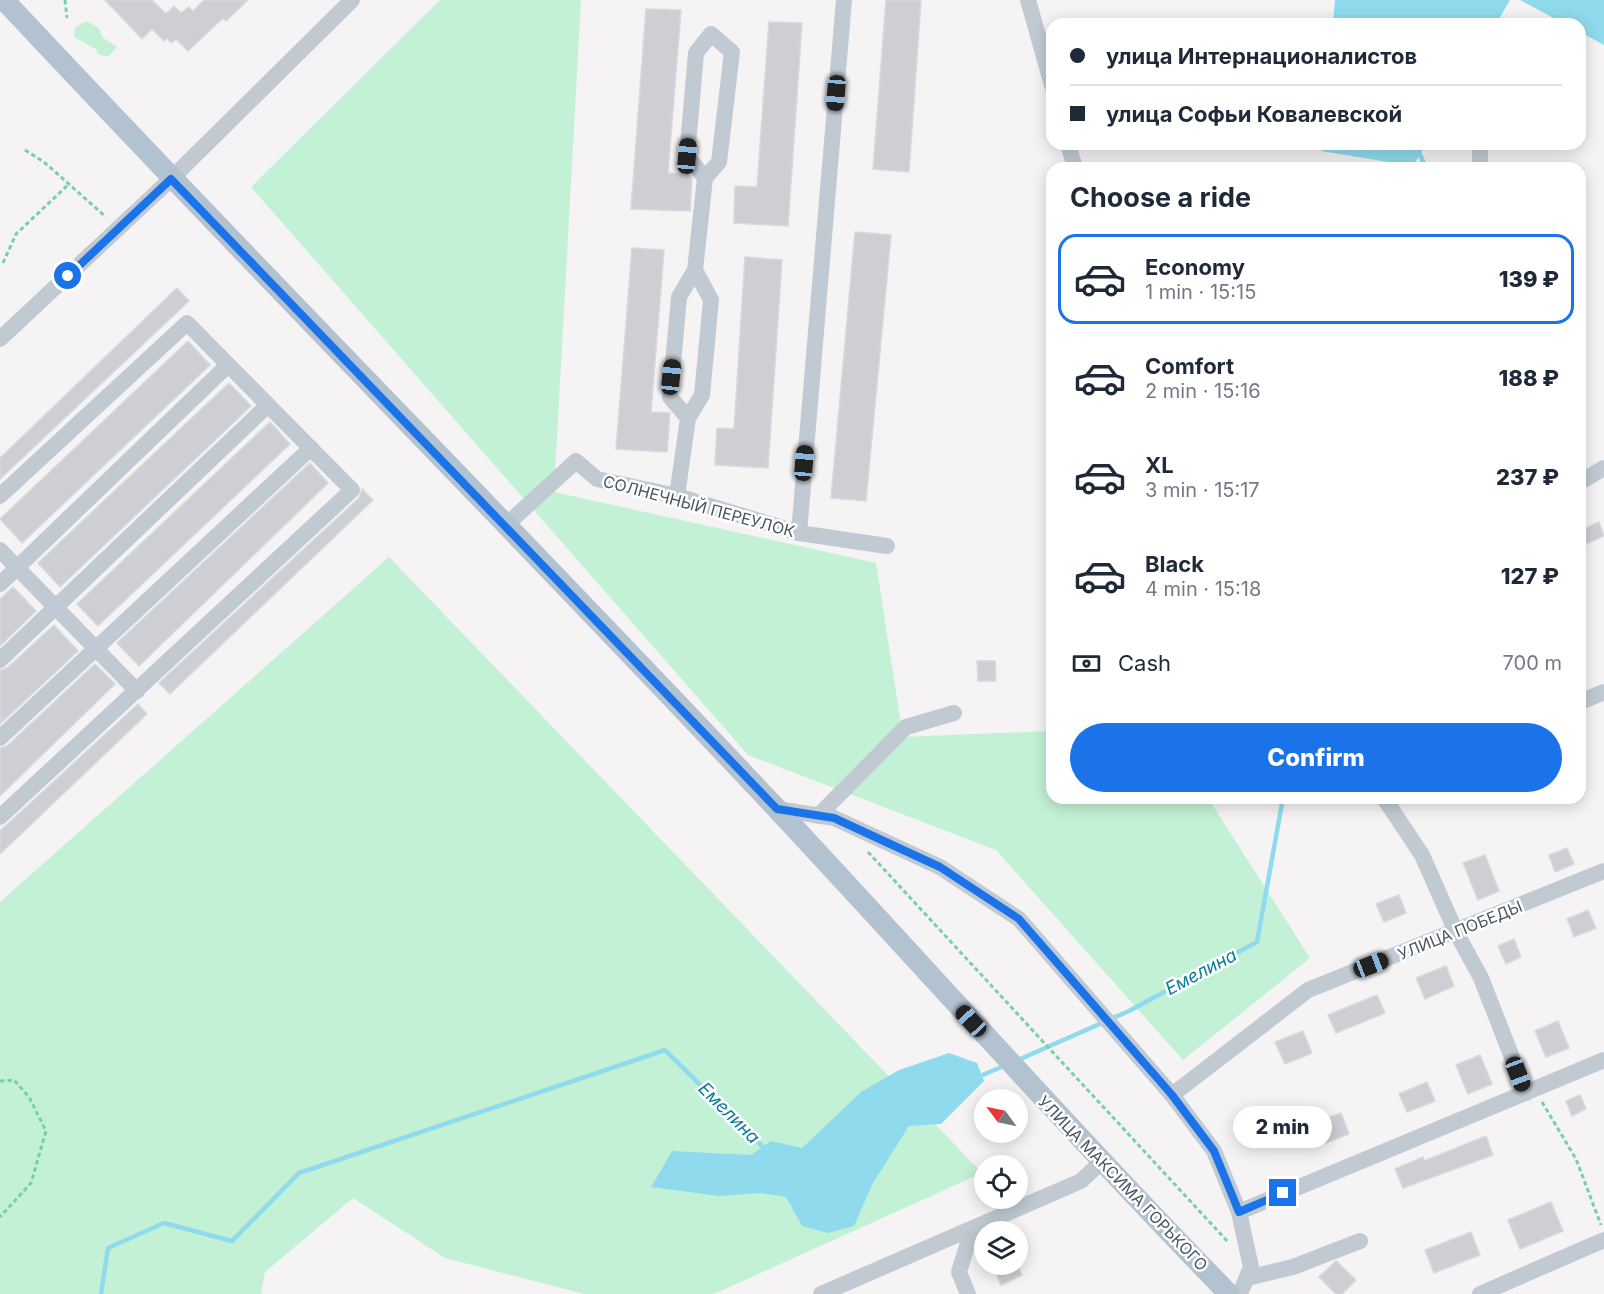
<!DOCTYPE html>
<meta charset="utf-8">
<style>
body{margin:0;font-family:Inter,sans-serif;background:#f6f6f7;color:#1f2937;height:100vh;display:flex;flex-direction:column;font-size:22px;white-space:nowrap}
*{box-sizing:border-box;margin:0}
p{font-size:20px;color:#747a83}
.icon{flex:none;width:33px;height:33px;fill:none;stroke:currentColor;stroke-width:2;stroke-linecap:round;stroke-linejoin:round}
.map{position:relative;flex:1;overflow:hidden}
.details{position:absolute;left:1046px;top:162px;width:540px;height:642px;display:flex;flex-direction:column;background:#fff;border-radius:18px;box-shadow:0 3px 15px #0003}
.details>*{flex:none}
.hud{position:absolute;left:1046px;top:18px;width:540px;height:132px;border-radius:18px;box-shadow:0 3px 15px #0003;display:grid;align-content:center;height:132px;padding:0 24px;background:#fff}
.needle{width:39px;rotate:303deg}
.fabs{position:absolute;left:974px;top:1089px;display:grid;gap:12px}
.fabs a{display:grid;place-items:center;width:54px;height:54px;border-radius:50%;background:#fff;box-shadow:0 3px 15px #0003;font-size:30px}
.end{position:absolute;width:27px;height:27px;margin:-14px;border:8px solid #1a73e8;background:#fff;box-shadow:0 0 0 3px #fff}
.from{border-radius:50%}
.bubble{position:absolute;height:42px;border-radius:21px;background:#fff;box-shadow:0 3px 15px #0003;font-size:20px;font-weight:800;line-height:42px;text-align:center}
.car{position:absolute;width:18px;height:36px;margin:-18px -9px;border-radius:8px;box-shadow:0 0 4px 2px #0007;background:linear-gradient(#222 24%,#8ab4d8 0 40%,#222 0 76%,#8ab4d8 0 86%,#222 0)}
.hud b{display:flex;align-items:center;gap:21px;height:57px;font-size:22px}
.hud b+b{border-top:2px solid #e0e1e3}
.hud i{width:15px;height:15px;background:#1f2937}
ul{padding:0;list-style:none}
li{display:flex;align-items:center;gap:18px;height:90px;margin:0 12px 9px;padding:0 12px;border:3px solid transparent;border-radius:18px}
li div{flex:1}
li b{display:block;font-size:22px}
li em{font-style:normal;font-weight:800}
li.selected{border-color:#1a73e8}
li>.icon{width:54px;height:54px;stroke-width:1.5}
h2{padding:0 24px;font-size:27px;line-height:72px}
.pay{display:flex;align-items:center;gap:15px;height:66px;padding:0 24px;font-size:22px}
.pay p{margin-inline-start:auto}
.action{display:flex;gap:12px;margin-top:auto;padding:12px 24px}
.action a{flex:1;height:69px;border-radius:36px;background:#1a73e8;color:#fff;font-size:24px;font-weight:800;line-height:69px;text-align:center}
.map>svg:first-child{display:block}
.green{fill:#c3f1d5}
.water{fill:#90daee}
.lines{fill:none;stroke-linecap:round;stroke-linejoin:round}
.stream{stroke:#90daee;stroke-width:4.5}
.building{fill:#cdcfd5;stroke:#d7d9de;stroke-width:1.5}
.path{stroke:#7ad0a6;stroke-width:3;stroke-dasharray:4.5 3;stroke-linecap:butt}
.minor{stroke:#c1cad2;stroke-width:16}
.major{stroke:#b3c2d1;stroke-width:21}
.route{stroke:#1a73e8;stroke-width:8}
.labels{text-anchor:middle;stroke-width:5;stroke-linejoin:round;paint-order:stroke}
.street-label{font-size:16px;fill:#4a5661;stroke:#fff}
.water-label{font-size:18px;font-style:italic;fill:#0c7c9b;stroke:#fff}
</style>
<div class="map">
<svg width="1604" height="1294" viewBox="0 0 1604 1294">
<rect width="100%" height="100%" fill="#f5f3f3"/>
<path class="green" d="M440,0H581L554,492L876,563L903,737L1051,731L1052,798H1208L1310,958L1183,1060L996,850L748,755L251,187Z
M86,21L99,28L102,37L117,47L108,57L98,54L96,49L74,37L75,27Z
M389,557L982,1173L714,1294H584L445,1258L353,1198L265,1272L261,1294H0V902Z"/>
<path class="water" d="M1335,0H1510L1496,24H1333Z
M1520,0H1604V45L1580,32V24H1565Z
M1322,144H1426L1413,166L1321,151Z
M949,1053L977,1063L984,1081L941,1124L909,1126L873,1183L854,1226L828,1233L802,1226L786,1197L761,1193L719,1196L651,1187L672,1151L751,1155L771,1141L802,1148L861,1092L899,1070Z"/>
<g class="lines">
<path class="stream" d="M1415,144L1426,168
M1016,1061L1129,1011L1257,942L1283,798
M978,1077L1006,1065
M101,1294L108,1248L164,1223L232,1241L299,1173L665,1050L767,1151"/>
</g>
<path class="building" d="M105,0H152L166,14L174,6L181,13L189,7L193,11L204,0H248L226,21L223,18L188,51L176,39L171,43L167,38L164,41L152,29L142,39Z
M886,0H921L909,172L873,169Z
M646,9L681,10L668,173L688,174L692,178L690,211L631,209Z
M769,22L802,23L788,226L734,223L735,186L757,187Z
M855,232L891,235L866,501L831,498Z
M632,248L664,250L651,412L670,413L667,452L616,449Z
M745,257L782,260L768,468L715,465L717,428L734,429Z
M177,288L189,301L0,479V458Z
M188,341L210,365L22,543L0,519Z
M229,383L251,406L60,587L38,563Z
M270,422L290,444L98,626L77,604Z
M310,463L328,483L139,666L117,643Z
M362,489L373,500L170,694L159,683L359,498Z
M1599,522L1604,536L1580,547V531Z
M13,587L36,611L0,646V599Z
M54,625L78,651L0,724V670L7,668Z
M977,661H995L996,681H978Z
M95,664L115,684L0,796V748L7,746Z
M138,704L147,714L0,854V831Z
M1567,848L1574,864L1555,872L1549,855Z
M1485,855L1499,891L1478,900L1463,863Z
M1399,895L1406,913L1384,922L1376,904Z
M1588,910L1596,928L1574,937L1567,919Z
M1514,939L1521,957L1506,964L1498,946Z
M1446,966L1454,986L1425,999L1416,978Z
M1377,995L1385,1013L1336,1033L1328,1015Z
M1558,1021L1569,1048L1546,1057L1535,1031Z
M1303,1031L1312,1053L1285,1064L1275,1042Z
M1480,1055L1492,1084L1468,1094L1456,1065Z
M1427,1082L1435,1101L1407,1112L1399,1094Z
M1580,1095L1586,1109L1572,1116L1566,1101Z
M1341,1113L1349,1134L1326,1143L1317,1122Z
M1486,1136L1493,1155L1403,1188L1395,1169L1423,1157L1424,1161Z
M1551,1202L1563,1231L1520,1249L1508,1220Z
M1471,1232L1480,1255L1434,1273L1425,1250Z
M1336,1261L1356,1280L1342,1294H1336L1319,1277Z
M992,1264H1017L1022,1275L1001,1285Z"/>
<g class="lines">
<path class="path" d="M65,0L67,18
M25,150L44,162L106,217
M3,263L16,234L69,184
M868,852L1228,1242
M0,1081L14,1080L29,1097L46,1131L31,1183L0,1217
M1542,1102L1576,1159L1601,1225"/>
<path class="minor" d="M1028,0L1052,85
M1068,144L1075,168
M1480,149V168
M0,339L171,179L352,0
M688,418L670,397L679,297L695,270
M1580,482L1604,468
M0,496L187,323L352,490L0,817
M677,496L688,418L702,395L711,300L695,270L705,178L719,162L732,52L711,34L696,53L687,156L705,178
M505,526L576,461L597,479L677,496L799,533L887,546
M799,533L844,0
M0,550L137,691
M0,584L228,365
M0,660L268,405
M1580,702L1604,692
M0,738L311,448
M1384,798L1422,855L1456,932L1481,978L1526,1093
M777,809L834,818L940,867L1019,919L1172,1095L1214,1151L1239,1212L1251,1267L1240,1294
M818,816L906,727L954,713
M1172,1095L1308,990L1604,871
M1239,1212L1604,1060
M1247,1278L1293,1267L1360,1241
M821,1294L1081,1181L1101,1162
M968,1294L959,1272L972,1229
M1480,1294L1604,1240"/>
<path class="major" d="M4,0C259,273 522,537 777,809C928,971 1075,1136 1229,1294"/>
</g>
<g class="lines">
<path class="route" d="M68,276L171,179L777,809L834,818L940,867L1019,919L1172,1095L1214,1151L1239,1212L1283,1193"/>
</g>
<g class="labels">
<g class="street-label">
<text transform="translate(699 506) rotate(15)" y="6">СОЛНЕЧНЫЙ ПЕРЕУЛОК</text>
<text transform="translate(1460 930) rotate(-22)" y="6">УЛИЦА ПОБЕДЫ</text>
<text transform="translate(1123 1183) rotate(46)" y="6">УЛИЦА МАКСИМА ГОРЬКОГО</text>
</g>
<g class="water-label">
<text transform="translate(1201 972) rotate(-28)" y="6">Емелина</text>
<text transform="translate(729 1113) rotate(45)" y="6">Емелина</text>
</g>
</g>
</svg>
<div class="fabs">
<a><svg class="needle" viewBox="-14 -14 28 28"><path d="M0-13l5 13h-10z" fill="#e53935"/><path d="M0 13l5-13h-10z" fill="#747a83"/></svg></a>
<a><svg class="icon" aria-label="locate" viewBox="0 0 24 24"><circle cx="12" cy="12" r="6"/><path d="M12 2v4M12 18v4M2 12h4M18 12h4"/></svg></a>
<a><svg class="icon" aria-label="layers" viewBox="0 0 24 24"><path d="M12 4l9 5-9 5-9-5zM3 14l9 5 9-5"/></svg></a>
</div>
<i class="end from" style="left:68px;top:276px"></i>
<i class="end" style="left:1283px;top:1193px"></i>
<div class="bubble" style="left:1233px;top:1106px;width:99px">2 min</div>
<i class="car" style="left:836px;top:93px;rotate:185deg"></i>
<i class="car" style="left:687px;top:156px;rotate:5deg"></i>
<i class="car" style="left:671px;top:377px;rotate:6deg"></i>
<i class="car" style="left:804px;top:463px;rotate:5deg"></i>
<i class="car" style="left:1371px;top:965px;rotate:69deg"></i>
<i class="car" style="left:971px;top:1021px;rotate:317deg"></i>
<i class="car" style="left:1518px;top:1074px;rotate:159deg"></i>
<div class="hud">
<b><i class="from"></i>улица Интернационалистов</b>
<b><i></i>улица Софьи Ковалевской</b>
</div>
<section class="details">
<h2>Choose a ride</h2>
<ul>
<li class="selected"><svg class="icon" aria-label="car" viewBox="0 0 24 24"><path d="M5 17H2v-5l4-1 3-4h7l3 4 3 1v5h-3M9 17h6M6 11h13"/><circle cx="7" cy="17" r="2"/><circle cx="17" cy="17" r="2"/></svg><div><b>Economy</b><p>1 min · 15:15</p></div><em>139 ₽</em></li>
<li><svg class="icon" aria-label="car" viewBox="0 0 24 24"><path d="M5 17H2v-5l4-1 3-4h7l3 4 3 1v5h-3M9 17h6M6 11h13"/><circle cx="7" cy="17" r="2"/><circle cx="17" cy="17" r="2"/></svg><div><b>Comfort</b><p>2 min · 15:16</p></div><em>188 ₽</em></li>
<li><svg class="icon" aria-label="car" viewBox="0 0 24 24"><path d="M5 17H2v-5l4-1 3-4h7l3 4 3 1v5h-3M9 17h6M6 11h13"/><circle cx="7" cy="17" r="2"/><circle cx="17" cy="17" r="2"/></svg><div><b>XL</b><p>3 min · 15:17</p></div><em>237 ₽</em></li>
<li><svg class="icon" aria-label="car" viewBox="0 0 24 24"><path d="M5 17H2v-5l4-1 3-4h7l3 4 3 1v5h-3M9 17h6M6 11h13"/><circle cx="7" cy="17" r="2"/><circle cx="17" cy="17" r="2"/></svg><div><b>Black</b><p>4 min · 15:18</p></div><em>127 ₽</em></li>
</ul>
<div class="pay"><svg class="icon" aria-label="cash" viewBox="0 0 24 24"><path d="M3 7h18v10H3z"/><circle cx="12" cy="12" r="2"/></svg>Cash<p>700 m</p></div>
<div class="action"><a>Confirm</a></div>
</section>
</div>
